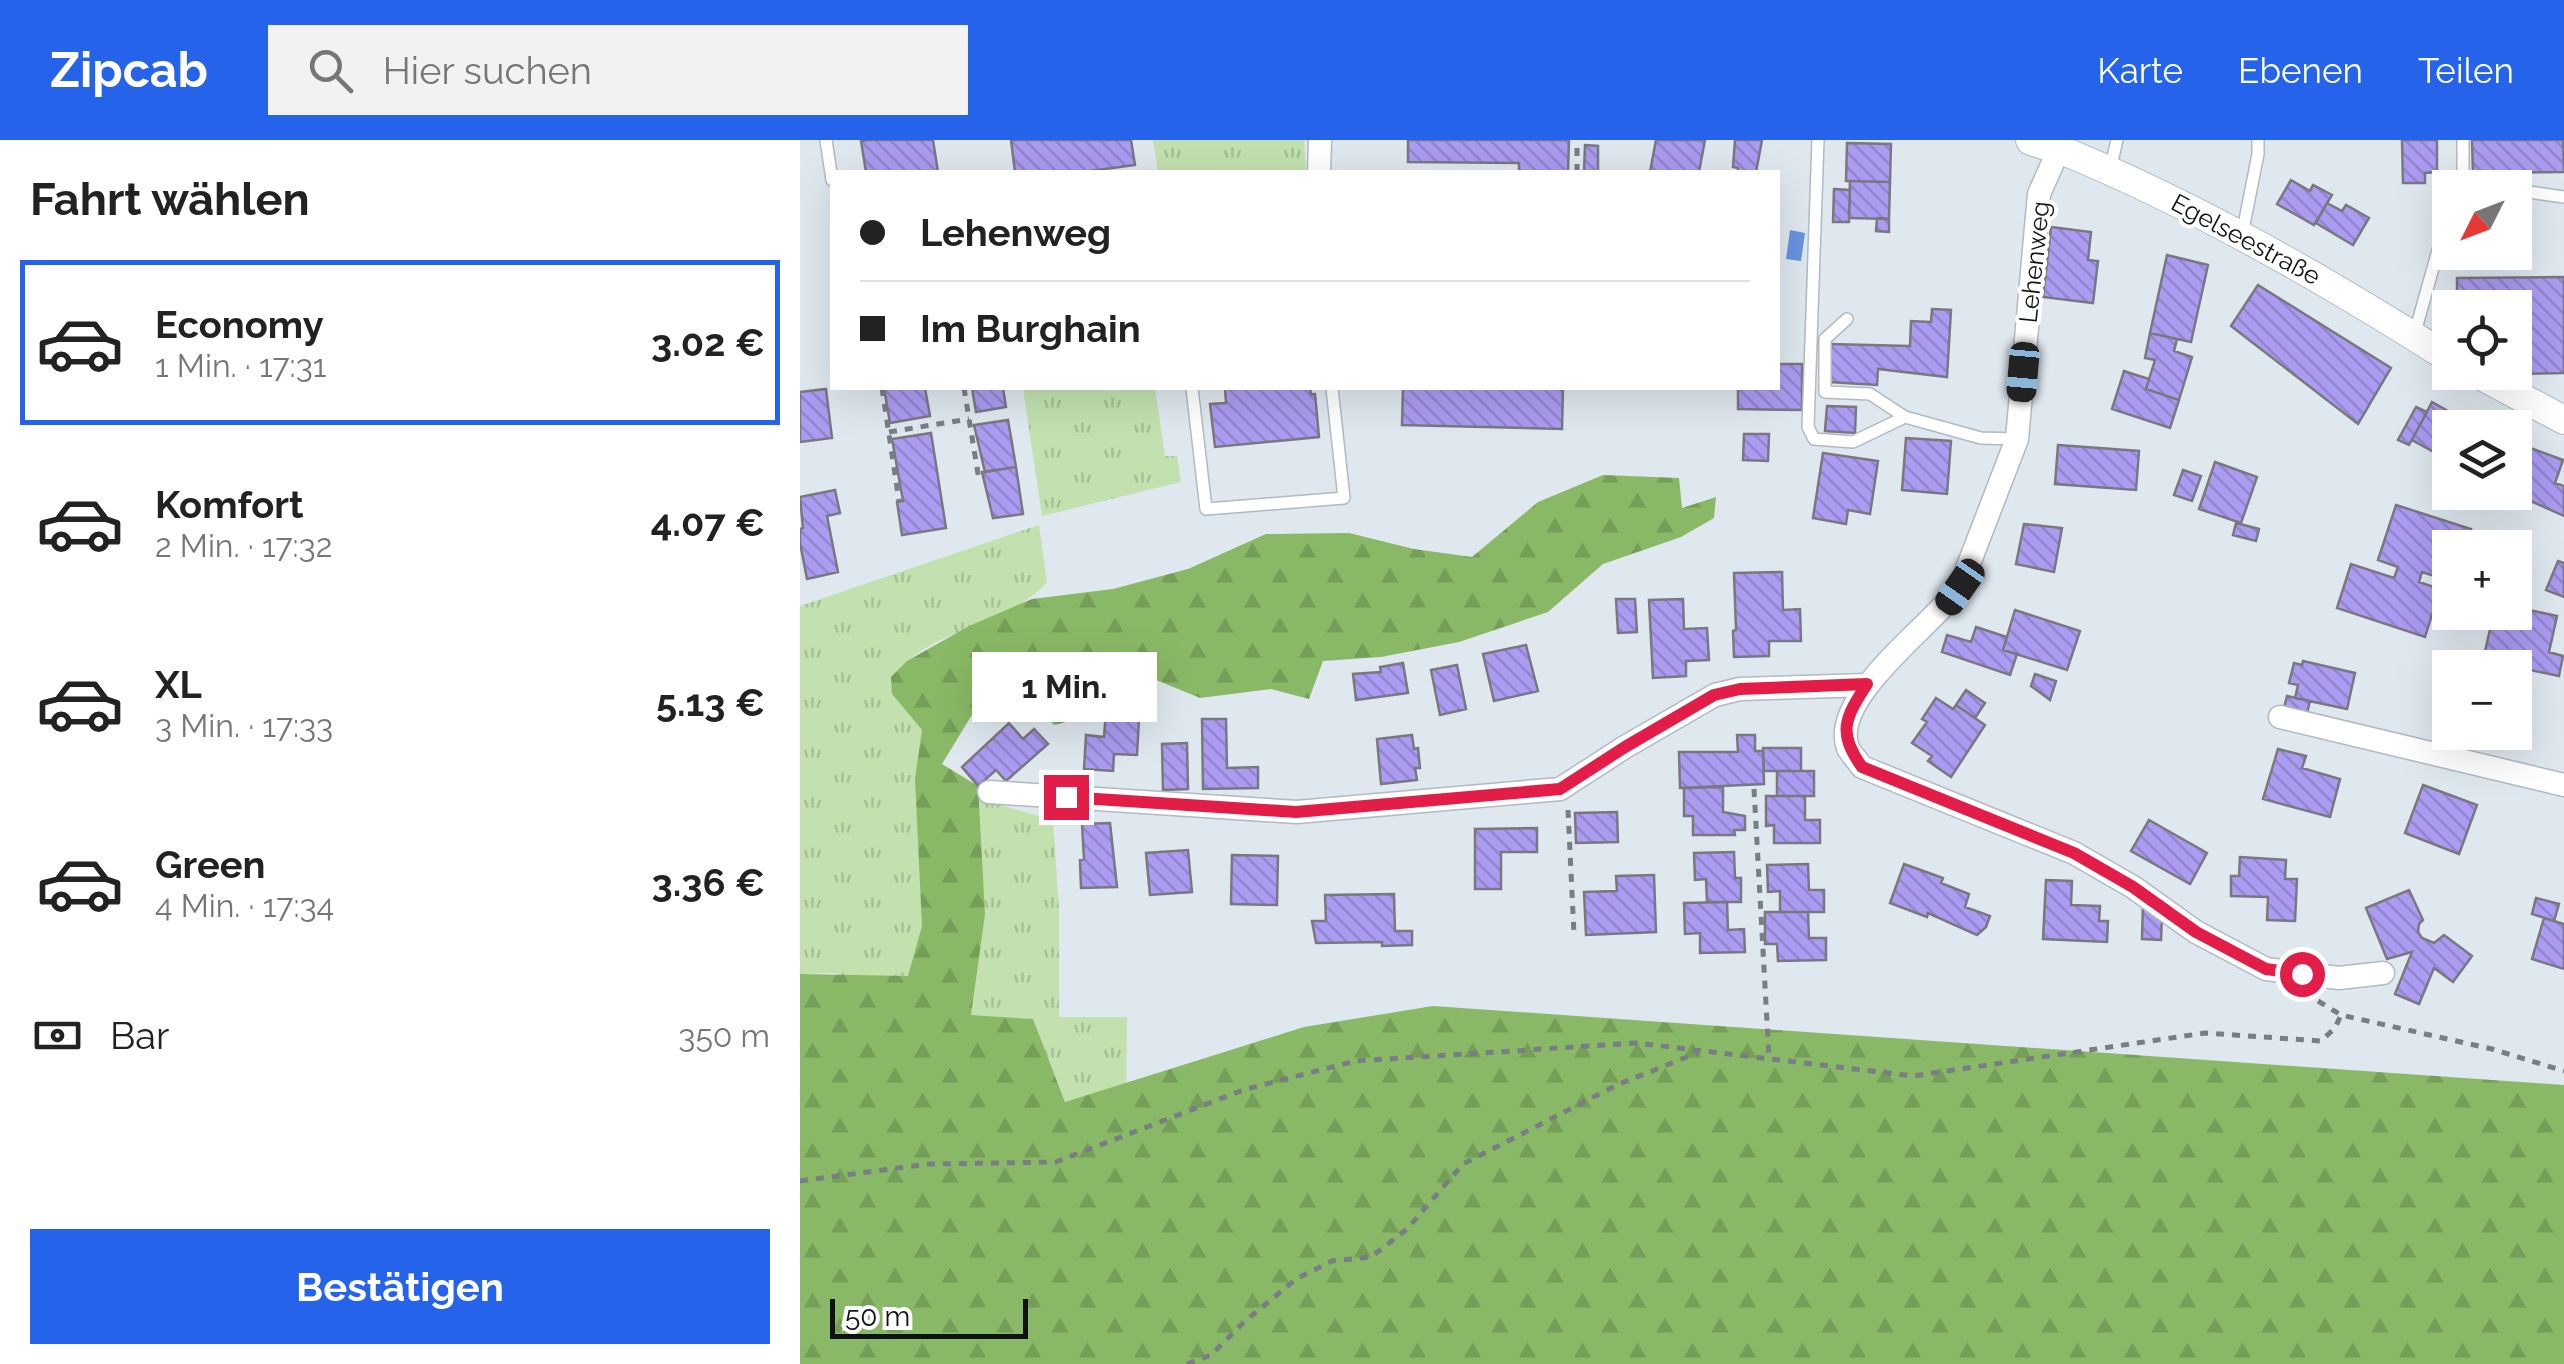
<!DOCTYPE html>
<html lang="de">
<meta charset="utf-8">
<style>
body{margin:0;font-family:Raleway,sans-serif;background:#f2f2f2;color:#222;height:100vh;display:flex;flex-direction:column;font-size:38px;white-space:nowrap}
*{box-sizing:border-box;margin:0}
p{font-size:32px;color:#767676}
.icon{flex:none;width:55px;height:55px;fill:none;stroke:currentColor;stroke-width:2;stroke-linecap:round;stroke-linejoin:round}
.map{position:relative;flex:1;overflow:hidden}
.panel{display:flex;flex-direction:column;background:#fff;width:800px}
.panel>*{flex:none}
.top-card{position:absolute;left:30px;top:30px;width:950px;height:220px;border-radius:0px;box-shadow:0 10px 40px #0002;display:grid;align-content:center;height:220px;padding:0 30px;background:#fff}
.needle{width:65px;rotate:228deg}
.tools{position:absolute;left:1632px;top:30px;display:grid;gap:20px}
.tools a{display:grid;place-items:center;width:100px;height:100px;border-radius:0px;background:#fff;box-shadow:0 10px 40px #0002;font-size:50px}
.scale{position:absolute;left:30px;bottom:25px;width:198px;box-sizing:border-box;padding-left:10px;border:5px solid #0f1215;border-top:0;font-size:28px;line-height:35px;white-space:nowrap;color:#0f1215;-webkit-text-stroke:8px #fff;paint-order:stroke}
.end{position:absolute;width:45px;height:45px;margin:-22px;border:12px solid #e11d48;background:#fff;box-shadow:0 0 0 5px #fff}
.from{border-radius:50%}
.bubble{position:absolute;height:70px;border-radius:0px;background:#fff;box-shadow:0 10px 40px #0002;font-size:32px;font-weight:700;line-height:70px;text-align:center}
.car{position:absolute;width:30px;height:60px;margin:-30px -15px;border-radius:12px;box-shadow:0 0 8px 2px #0007;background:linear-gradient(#222 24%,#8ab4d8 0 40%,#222 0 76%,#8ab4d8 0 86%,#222 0)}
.top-card b{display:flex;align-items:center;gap:35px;height:95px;font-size:38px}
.top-card b+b{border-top:2px solid #e0e0e0}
.top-card i{width:25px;height:25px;background:#222}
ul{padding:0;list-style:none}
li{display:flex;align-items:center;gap:30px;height:165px;margin:0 20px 15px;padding:0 10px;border:5px solid transparent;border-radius:0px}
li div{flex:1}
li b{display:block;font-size:38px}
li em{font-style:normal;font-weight:700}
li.selected{border-color:#2563eb}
li>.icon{width:90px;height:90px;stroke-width:1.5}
h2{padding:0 30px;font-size:45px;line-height:120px}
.pay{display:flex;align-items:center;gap:25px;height:110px;padding:0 30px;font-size:38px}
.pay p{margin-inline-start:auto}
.primary-button{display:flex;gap:20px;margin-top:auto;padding:20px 30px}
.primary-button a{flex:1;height:115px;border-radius:0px;background:#2563eb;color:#fff;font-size:40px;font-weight:700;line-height:115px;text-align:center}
header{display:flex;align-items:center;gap:60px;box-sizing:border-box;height:140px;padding:0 50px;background:#2563eb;color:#fff}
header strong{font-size:48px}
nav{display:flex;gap:55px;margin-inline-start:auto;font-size:35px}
.search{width:700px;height:90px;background:#f2f2f2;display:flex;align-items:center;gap:25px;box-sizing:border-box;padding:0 35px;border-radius:0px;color:#767676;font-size:38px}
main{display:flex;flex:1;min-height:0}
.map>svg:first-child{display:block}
.grass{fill:url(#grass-tufts)}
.forest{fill:url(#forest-firs)}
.water{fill:#6893df}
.building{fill:url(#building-back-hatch);stroke:#797881;stroke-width:2.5}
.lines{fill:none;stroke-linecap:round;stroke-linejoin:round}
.service-casing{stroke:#b1b9c1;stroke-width:14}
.minor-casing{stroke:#b1b9c1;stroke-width:25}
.tertiary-casing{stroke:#b1b9c1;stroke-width:30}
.secondary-casing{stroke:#b1b9c1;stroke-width:32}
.path{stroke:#797e84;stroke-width:5;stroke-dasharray:8 8;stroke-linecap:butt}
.service{stroke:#fff;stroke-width:11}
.minor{stroke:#fff;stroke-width:22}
.tertiary{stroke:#fff;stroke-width:28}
.secondary{stroke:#fff;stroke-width:30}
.route{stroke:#e11d48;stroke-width:12}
.labels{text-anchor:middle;stroke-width:8;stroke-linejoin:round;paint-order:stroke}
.street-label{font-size:25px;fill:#0f1215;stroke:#fff}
</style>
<header>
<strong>Zipcab</strong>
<div class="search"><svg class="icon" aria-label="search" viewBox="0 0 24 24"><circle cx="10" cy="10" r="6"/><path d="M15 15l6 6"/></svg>Hier suchen</div>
<nav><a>Karte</a><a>Ebenen</a><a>Teilen</a></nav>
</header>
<main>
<section class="panel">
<h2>Fahrt wählen</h2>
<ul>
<li class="selected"><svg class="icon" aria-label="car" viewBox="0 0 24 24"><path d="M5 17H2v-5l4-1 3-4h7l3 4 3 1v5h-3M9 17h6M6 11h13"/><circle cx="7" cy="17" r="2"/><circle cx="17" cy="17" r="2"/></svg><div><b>Economy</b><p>1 Min. · 17:31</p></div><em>3.02 €</em></li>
<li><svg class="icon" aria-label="car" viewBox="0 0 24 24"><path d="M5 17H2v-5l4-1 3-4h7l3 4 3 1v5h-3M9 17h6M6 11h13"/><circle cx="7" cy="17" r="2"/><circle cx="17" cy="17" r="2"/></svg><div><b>Komfort</b><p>2 Min. · 17:32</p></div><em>4.07 €</em></li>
<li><svg class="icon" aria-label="car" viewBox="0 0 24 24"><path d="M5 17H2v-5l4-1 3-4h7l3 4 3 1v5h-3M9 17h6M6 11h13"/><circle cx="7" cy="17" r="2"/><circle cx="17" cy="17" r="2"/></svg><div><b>XL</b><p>3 Min. · 17:33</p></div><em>5.13 €</em></li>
<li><svg class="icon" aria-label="car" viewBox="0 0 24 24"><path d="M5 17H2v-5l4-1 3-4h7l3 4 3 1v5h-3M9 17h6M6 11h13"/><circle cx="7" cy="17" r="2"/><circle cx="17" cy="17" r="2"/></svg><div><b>Green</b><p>4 Min. · 17:34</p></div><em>3.36 €</em></li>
</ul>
<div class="pay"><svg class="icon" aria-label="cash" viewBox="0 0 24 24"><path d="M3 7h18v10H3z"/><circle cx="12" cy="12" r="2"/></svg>Bar<p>350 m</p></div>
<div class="primary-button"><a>Bestätigen</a></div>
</section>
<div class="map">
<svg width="1764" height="1224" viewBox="0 0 1764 1224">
<defs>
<pattern id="grass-tufts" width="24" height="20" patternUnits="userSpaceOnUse" patternTransform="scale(2.5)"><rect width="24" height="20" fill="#c2e1ae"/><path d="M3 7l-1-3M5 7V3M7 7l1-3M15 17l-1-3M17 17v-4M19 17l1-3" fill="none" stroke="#a6c095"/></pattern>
<pattern id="forest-firs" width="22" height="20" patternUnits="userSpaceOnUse" patternTransform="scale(2.5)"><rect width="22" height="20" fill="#89b966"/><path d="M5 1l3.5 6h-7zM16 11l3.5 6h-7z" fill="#759e58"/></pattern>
<pattern id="building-back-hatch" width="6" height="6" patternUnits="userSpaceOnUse" patternTransform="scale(2.5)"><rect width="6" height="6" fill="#ab9bf1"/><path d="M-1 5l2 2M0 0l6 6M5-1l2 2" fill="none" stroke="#9284ce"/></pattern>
</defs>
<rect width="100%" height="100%" fill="#dfe7ef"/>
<path class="grass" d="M353,0H504L506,32H358Z
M223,248H355L365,316H377L381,342L242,376Z
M239,385L247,442C213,481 151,486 110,519C101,526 97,544 92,554L122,590L127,644L253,680L259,769V877H327L326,962H265L233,879L170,875L36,833L0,834V466Z"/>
<path class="forest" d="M803,335L879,338L882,368L916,357L914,378L881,397L803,424L748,472L659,502L581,517L523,521L509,559L471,549L400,558L344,535L302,539L279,579L254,585L236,567L178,565L142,624L178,646L185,774L171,875L233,879L265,962L504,887L633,866L1764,945V1224H0V834L108,836L122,786L115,639L122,590L92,554L91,537L107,521L169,486L232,459L313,449L388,429L466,394L549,393L614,409L672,417L738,362Z"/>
<path class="water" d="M990,90L1005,93L1001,121L986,119Z"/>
<path class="building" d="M70,0H133L138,32H66L61,1Z
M211,0H331L335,25L283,32H215Z
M608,0H769L768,32H719V23L608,22Z
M856,0H905L899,32H850Z
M935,0H962L956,32H938V28L933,27Z
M1602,0H1637V32L1625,33V43H1603Z
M1672,0H1763L1764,32L1673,33Z
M1047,3L1091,4L1090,42L1046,41Z
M785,5L798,6V32H784Z
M1491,40L1510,51L1513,45L1532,55L1514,85L1477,64Z
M1050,41L1090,42L1089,79L1049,78Z
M1034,49L1050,50L1049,82H1033Z
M1527,63L1542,71L1546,65L1569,78L1553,105L1516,83Z
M1077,78L1089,79V92L1076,91Z
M1251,87L1291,92L1288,120L1298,121L1293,163L1243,157Z
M1367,115L1408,125L1391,202L1350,193Z
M1764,137V233L1720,234L1715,231V168H1657V138Z
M1458,145L1591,228L1558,284L1431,186Z
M1132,169L1151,170L1147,237L1078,229L1077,245L1029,242L1031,204L1110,206L1111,181L1131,182Z
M1350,193L1377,199L1374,211L1392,217L1379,260L1346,249L1355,220L1345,218Z
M978,224H1002V270L938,269V248H978Z
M1324,231L1349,239L1346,249L1379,260L1370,288L1312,269Z
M84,248H125L130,276L90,283Z
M172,248H203L206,267L176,272Z
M416,248H510L511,254H515L519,297L415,307L410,264L426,263L425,249Z
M603,248H763L762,289L602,285Z
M26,249L32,298L0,302V252Z
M1632,262L1675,286L1650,288V321L1612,300Z
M1027,266L1056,267L1055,293L1025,291Z
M1616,267L1627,272L1609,305L1598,300Z
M208,280L216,327L185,332L174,285Z
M131,293L146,388L102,395L97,362L103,361L92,299Z
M944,294H969L968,321L943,320Z
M1106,298L1151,301L1147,354L1102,350Z
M1717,303L1763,320L1755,343L1764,346V376L1711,352H1715Z
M1258,305L1339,311L1336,350L1255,344Z
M1023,313L1078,321L1070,374L1048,370L1046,384L1013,378Z
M1415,322L1457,337L1441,383L1399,369Z
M216,327L223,374L193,378L182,332Z
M1383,330L1401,336L1392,361L1374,355Z
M35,350L40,373L27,376L38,432L7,439L0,403V389L3,388L0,357Z
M1596,365L1671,389L1665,408H1650V441L1622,432L1619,442L1640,449L1625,497L1537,468L1551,424L1594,438L1598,427L1578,420Z
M1436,383L1459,389L1456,401L1433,395Z
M1224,384L1262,388L1254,432L1216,424Z
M1758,421L1764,423V457L1746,450Z
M982,432L983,470L1000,469L1001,501H969V516L934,517L933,491L936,490L934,433Z
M816,459H835L837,492L818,493Z
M883,459L884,489L907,488L909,520L886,521V536L853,538L849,460Z
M1715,467L1757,476L1749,512L1763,516L1759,536L1683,520L1694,472H1715Z
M1215,470L1280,491L1267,530L1203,510Z
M1176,487L1207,497L1203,510L1217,514L1210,535L1142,512L1147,495L1171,502Z
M726,505L738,551L694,561L683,514Z
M1503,521L1555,533L1547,569L1495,558L1498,545L1489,543L1494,523L1502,525Z
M603,523L608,553L556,560L553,534L581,532L580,527Z
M657,525L666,569L640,575L631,530Z
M1235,534L1256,541L1250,560L1231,546Z
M1166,550L1185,563L1175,578L1156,565Z
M1487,556L1510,561L1507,573L1484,568Z
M1136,558L1153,569L1156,565L1185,585L1151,637L1128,621L1132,616L1112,603L1127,582L1122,579Z
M307,559L340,561L337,615L314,614L313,631L284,629L286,595L304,597Z
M402,579H426L427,628L458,627V648L403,649Z
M209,583L223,599L234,589L248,604L206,641L196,630L178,646L162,627Z
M612,595L614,609L618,608L620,628H615L617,640L581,644L577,599Z
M937,595H955V611H963L964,644L880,648L879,612H938Z
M387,603L388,649L363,650L362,604Z
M963,608H1001V631H964Z
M1478,609L1506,616L1502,628L1540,639L1530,677L1463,659Z
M977,631H1014V656H977Z
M1623,645L1677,665L1659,714L1605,693Z
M923,647V672L945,676V690H934L935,695H893V676H884V648Z
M966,656H1005V680H1020V703H974V685L966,686Z
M817,672L818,702L776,703L775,673Z
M1349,680L1407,713L1390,744L1331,711Z
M310,683L317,747L281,748L280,720L284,719L282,684Z
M737,688V712H701V749H675V689Z
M388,710L392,752L350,755L346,713Z
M934,712L935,738H941V762H907L906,739L895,740L894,713Z
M432,715L478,716L477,765L431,764Z
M1440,717L1486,720L1485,739H1497L1495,781L1467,780L1468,757L1431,756V736H1439Z
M1008,724L1009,750H1024V772H980V751L968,752L967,725Z
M1104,724L1143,738L1141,743L1169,754L1165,767L1190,776L1186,787L1177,795L1128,773L1127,777L1090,763Z
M854,735L856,792L786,795L784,752L817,751L816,736Z
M1246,740L1272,741L1271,765L1300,766L1299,781H1308L1307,802L1243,799Z
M1609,750L1623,780L1619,784L1618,792L1622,798L1634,803L1644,795L1672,816L1653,842L1634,828L1619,864L1595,854L1612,812L1587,819L1566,768Z
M594,754L595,791H612V805L582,806V802L516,803L512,781H526L525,755Z
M1736,758L1759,764L1754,781L1732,774Z
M1343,761L1362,775L1361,800L1342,799Z
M927,762L928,790L944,789L945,812L900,813V793L885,794L884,763Z
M965,772H1008L1009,798H1026V820L978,821L977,804H965Z
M1744,778L1764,784V829L1732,819Z"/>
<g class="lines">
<defs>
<path id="service" d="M26,0L32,40
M1018,0L1008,287L1014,299L1053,302L1105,277
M1663,0V42L1702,48
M1310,30L1317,0
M1715,50L1764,57
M1442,95L1458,14V0
M1047,179L1025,199V252L1070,254L1105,277L1181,298L1217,299
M1614,196L1645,85
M392,248L406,369L544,358L532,248"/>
<path id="minor" d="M1259,9L1239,54L1217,299L1160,447C1133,485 1029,558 1048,608C1051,614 1058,621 1062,627L1274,713L1333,747L1396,792L1466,829L1539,838L1583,833
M519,32L520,0
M1480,577L1764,645
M189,652L497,672L760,649L825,607L915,555L940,549L1067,545"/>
<path id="tertiary" d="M1259,9C1397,66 1524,139 1650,219
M1674,232L1764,280"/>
<path id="secondary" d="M1231,0L1259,9"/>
</defs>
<use href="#service" class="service-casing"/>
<use href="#minor" class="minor-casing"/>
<use href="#tertiary" class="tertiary-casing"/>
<use href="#secondary" class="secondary-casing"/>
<path class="path" d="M777,32V0
M82,248L99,361
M164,248L179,340
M89,292L169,279
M954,649L969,918
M768,670L774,794
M1518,861L1541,875L1692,909L1764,931
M0,1041L128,1024L256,1022L443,950L555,921L837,903L1113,936L1405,893L1521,901L1535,888L1541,875
M387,1224L411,1215L443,1183L496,1139L532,1121L571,1117L607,1089L663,1024L817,945L899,912"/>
<use href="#service" class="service"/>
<use href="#minor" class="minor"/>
<use href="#tertiary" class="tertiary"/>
<use href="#secondary" class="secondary"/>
</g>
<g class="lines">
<path class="route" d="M266,657L496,672L760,649L825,607L914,555L940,549L1067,544C1045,578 1037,592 1062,627L1274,713L1333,747L1396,792L1466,829L1502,834"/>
</g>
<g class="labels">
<g class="street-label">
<text transform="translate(1446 99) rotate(28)" y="9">Egelseestraße</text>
<text transform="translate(1234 122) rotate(-84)" y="9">Lehenweg</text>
</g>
</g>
</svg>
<div class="tools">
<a><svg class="needle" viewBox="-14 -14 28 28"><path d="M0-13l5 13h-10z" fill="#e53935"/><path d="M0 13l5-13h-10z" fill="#767676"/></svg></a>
<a><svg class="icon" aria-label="locate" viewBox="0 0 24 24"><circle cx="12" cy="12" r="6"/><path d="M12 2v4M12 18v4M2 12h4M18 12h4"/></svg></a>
<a><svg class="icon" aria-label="layers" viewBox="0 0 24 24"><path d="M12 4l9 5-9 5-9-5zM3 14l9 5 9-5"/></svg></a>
<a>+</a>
<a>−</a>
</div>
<div class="scale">50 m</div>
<i class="end from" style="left:1502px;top:834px"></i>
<i class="end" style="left:266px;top:657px"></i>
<div class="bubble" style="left:172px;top:512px;width:185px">1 Min.</div>
<i class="car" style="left:1223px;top:232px;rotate:185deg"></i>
<i class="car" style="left:1160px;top:447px;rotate:215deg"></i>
<div class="top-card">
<b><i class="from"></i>Lehenweg</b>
<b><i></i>Im Burghain</b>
</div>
</div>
</main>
